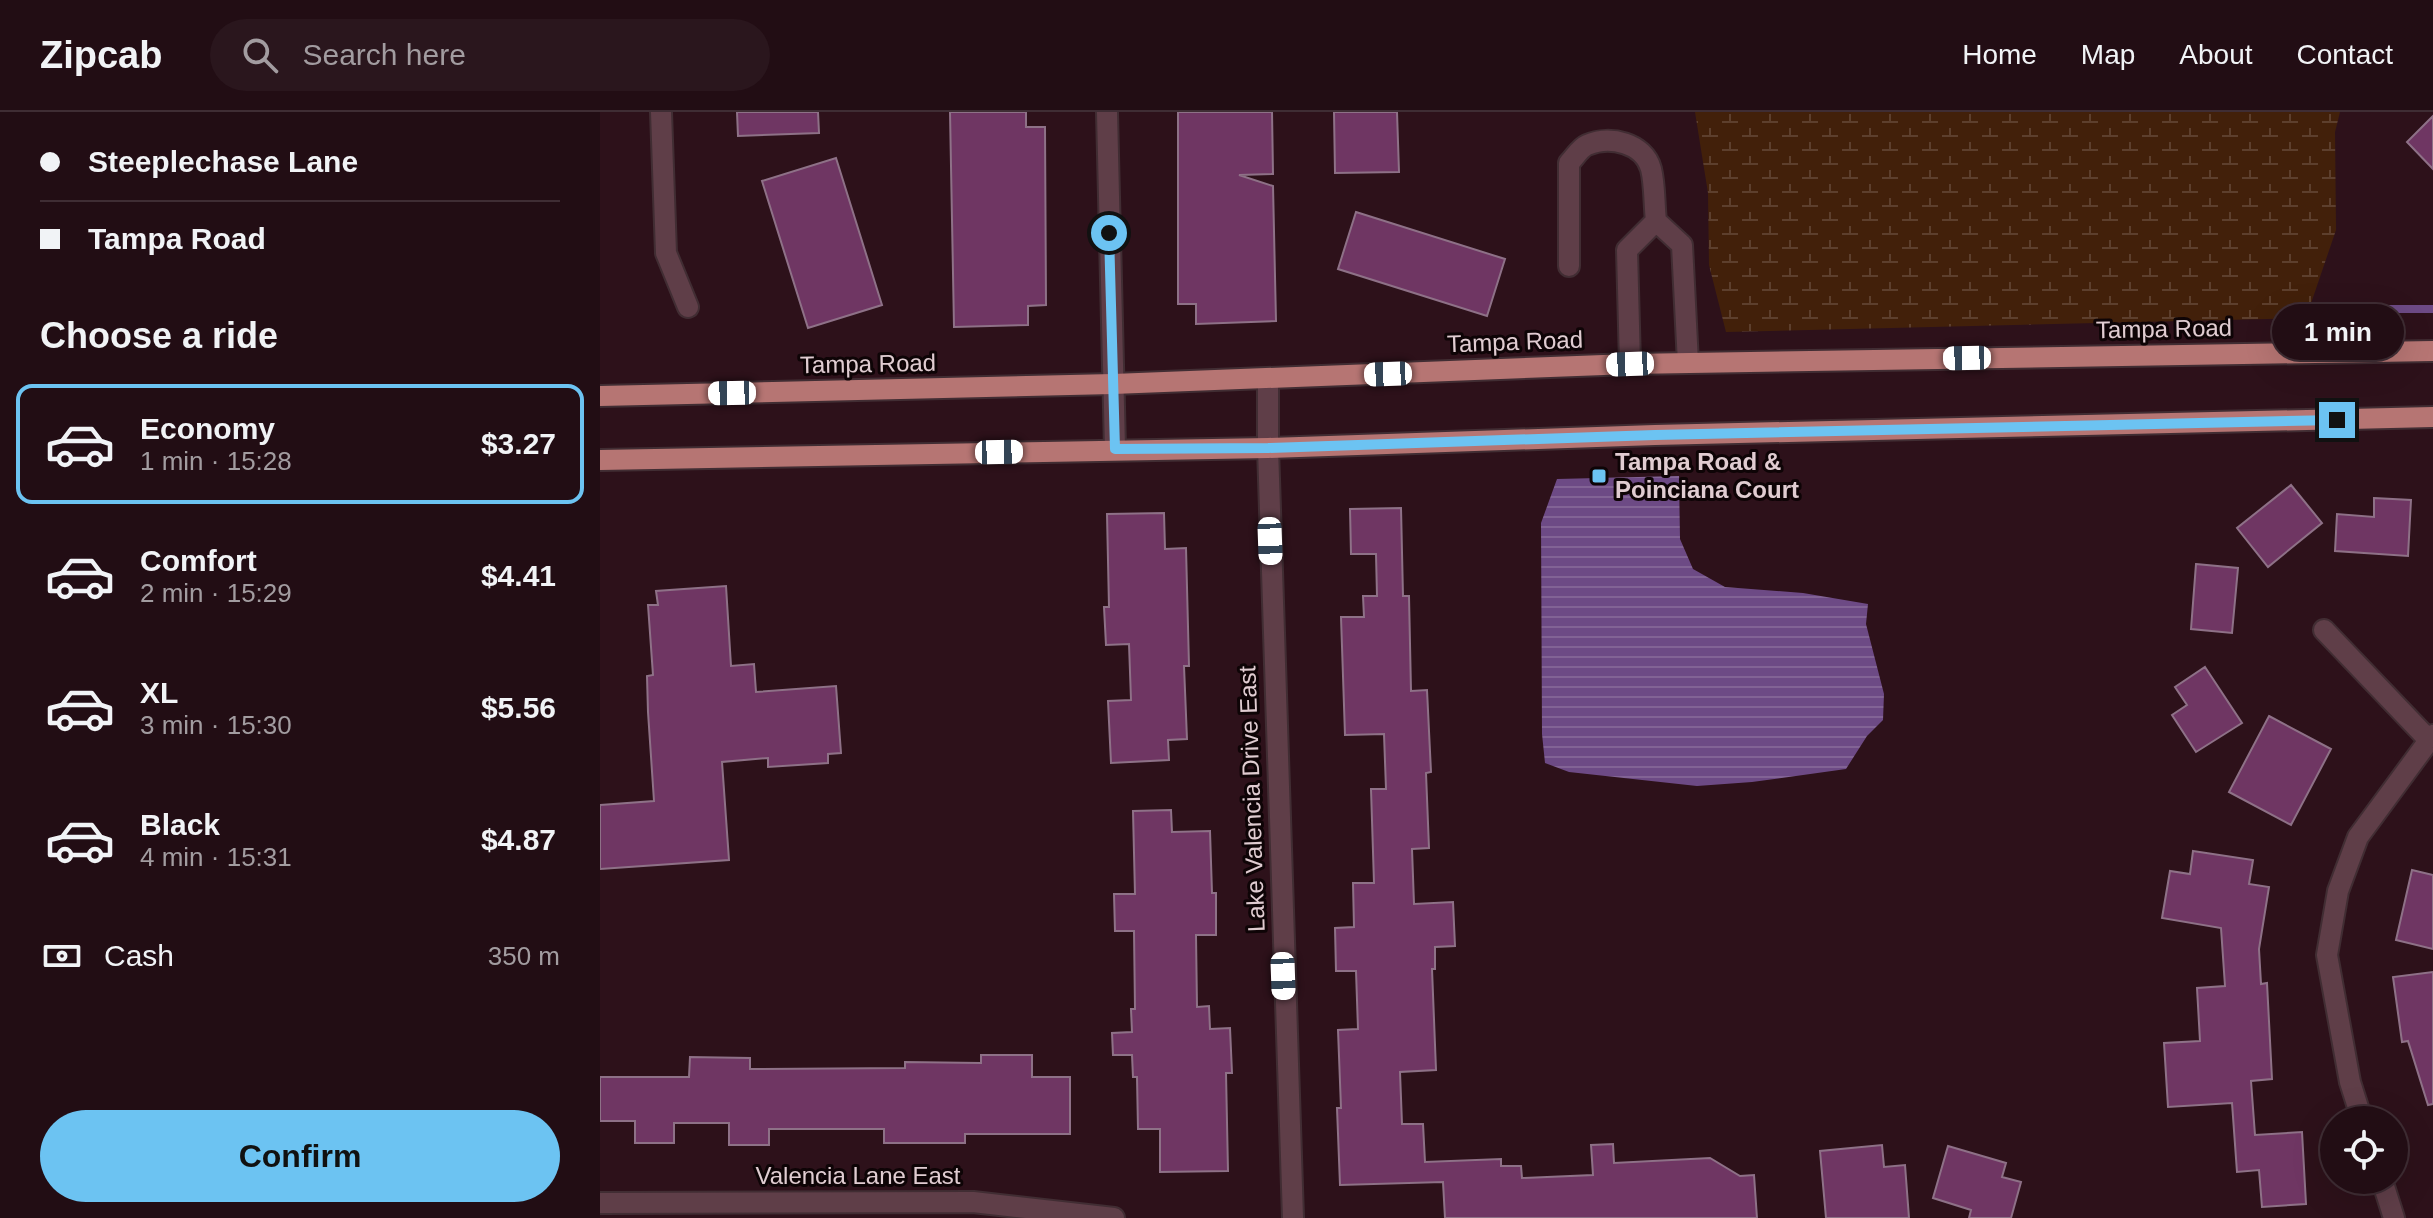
<!DOCTYPE html>
<meta charset="utf-8">
<style>
body{margin:0;font-family:Arial,sans-serif;background:#2a161d;color:#f1f3f6;height:100vh;display:flex;flex-direction:column;font-size:30px;white-space:nowrap}
*{box-sizing:border-box;margin:0}
p{font-size:26px;color:#a29ca0}
.icon{flex:none;width:44px;height:44px;fill:none;stroke:currentColor;stroke-width:2;stroke-linecap:round;stroke-linejoin:round}
.map{position:relative;flex:1;overflow:hidden}
.sheet{display:flex;flex-direction:column;background:#220d14;width:600px}
.sheet>*{flex:none}
.hud{display:grid;align-content:center;height:176px;padding:0 40px;background:#220d14}
.fabs{position:absolute;left:1720px;top:994px;display:grid;gap:16px}
.fabs a{display:grid;place-items:center;width:88px;height:88px;border-radius:50%;background:#220d14;box-shadow:0 8px 32px #0002,0 0 0 2px #3f2d34;font-size:40px}
.end{position:absolute;width:36px;height:36px;margin:-18px;border:10px solid #6cc3f2;background:#111;box-shadow:0 0 0 4px #111}
.from{border-radius:50%}
.bubble{position:absolute;height:56px;border-radius:28px;background:#220d14;box-shadow:0 8px 32px #0002,0 0 0 2px #3f2d34;font-size:26px;font-weight:600;line-height:56px;text-align:center}
.car{position:absolute;width:24px;height:48px;margin:-24px -12px;border-radius:10px;box-shadow:0 0 6px 2px #0007;background:linear-gradient(#fff 24%,#345 0 40%,#fff 0 76%,#345 0 86%,#fff 0)}
.hud b{display:flex;align-items:center;gap:28px;height:76px;font-size:30px}
.hud b+b{border-top:2px solid #3f2d34}
.hud i{width:20px;height:20px;background:#f1f3f6}
ul{padding:0;list-style:none}
li{display:flex;align-items:center;gap:24px;height:120px;margin:0 16px 12px;padding:0 24px;border:4px solid transparent;border-radius:16px}
li div{flex:1}
li b{display:block;font-size:30px}
li em{font-style:normal;font-weight:600}
li.selected{border-color:#6cc3f2}
li>.icon{width:72px;height:72px;stroke-width:1.5}
h2{padding:0 40px;font-size:36px;line-height:96px}
.pay{display:flex;align-items:center;gap:20px;height:88px;padding:0 40px;font-size:30px}
.pay p{margin-inline-start:auto}
.primary-button{display:flex;gap:16px;margin-top:auto;padding:16px 40px}
.primary-button a{flex:1;height:92px;border-radius:48px;background:#6cc3f2;color:#111;font-size:32px;font-weight:600;line-height:92px;text-align:center}
header{display:flex;align-items:center;gap:48px;box-sizing:border-box;height:112px;padding:0 40px;background:#220d14;border-bottom:2px solid #3f2d34}
header strong{font-size:38px}
nav{display:flex;gap:44px;margin-inline-start:auto;font-size:28px}
.search{width:560px;height:72px;background:#2a161d;display:flex;align-items:center;gap:20px;box-sizing:border-box;padding:0 28px;border-radius:44px;color:#a29ca0;font-size:30px}
main{display:flex;flex:1;min-height:0}
.map>svg:first-child{display:block}
.wetland{fill:url(#wetland-marsh)}
.water{fill:url(#water-rules)}
.lines{fill:none;stroke-linecap:round;stroke-linejoin:round}
.stream{stroke:#6d4a85;stroke-width:8}
.building{fill:#6f3663;stroke:#8e7187;stroke-width:2}
.minor-casing{stroke:#412d33;stroke-width:24}
.major-casing{stroke:#412d33;stroke-width:24}
.minor{stroke:#5f3e48;stroke-width:20}
.major{stroke:#b67573;stroke-width:20}
.route{stroke:#6cc3f2;stroke-width:10}
.poi-dot{fill:#6cc3f2;stroke:#0e0406;stroke-width:3}
.labels{text-anchor:middle;stroke-width:6;stroke-linejoin:round;paint-order:stroke}
.street-label{font-size:24px;fill:#e0ccd1;stroke:#0e0406}
.poi-label{font-size:24px;font-weight:bold;fill:#e0ccd1;stroke:#0e0406;text-anchor:start}
</style>
<header>
<strong>Zipcab</strong>
<div class="search"><svg class="icon" aria-label="search" viewBox="0 0 24 24"><circle cx="10" cy="10" r="6"/><path d="M15 15l6 6"/></svg>Search here</div>
<nav><a>Home</a><a>Map</a><a>About</a><a>Contact</a></nav>
</header>
<main>
<section class="sheet">
<div class="hud">
<b><i class="from"></i>Steeplechase Lane</b>
<b><i></i>Tampa Road</b>
</div>
<h2>Choose a ride</h2>
<ul>
<li class="selected"><svg class="icon" aria-label="car" viewBox="0 0 24 24"><path d="M5 17H2v-5l4-1 3-4h7l3 4 3 1v5h-3M9 17h6M6 11h13"/><circle cx="7" cy="17" r="2"/><circle cx="17" cy="17" r="2"/></svg><div><b>Economy</b><p>1 min · 15:28</p></div><em>$3.27</em></li>
<li><svg class="icon" aria-label="car" viewBox="0 0 24 24"><path d="M5 17H2v-5l4-1 3-4h7l3 4 3 1v5h-3M9 17h6M6 11h13"/><circle cx="7" cy="17" r="2"/><circle cx="17" cy="17" r="2"/></svg><div><b>Comfort</b><p>2 min · 15:29</p></div><em>$4.41</em></li>
<li><svg class="icon" aria-label="car" viewBox="0 0 24 24"><path d="M5 17H2v-5l4-1 3-4h7l3 4 3 1v5h-3M9 17h6M6 11h13"/><circle cx="7" cy="17" r="2"/><circle cx="17" cy="17" r="2"/></svg><div><b>XL</b><p>3 min · 15:30</p></div><em>$5.56</em></li>
<li><svg class="icon" aria-label="car" viewBox="0 0 24 24"><path d="M5 17H2v-5l4-1 3-4h7l3 4 3 1v5h-3M9 17h6M6 11h13"/><circle cx="7" cy="17" r="2"/><circle cx="17" cy="17" r="2"/></svg><div><b>Black</b><p>4 min · 15:31</p></div><em>$4.87</em></li>
</ul>
<div class="pay"><svg class="icon" aria-label="cash" viewBox="0 0 24 24"><path d="M3 7h18v10H3z"/><circle cx="12" cy="12" r="2"/></svg>Cash<p>350 m</p></div>
<div class="primary-button"><a>Confirm</a></div>
</section>
<div class="map">
<svg width="1833" height="1106" viewBox="0 0 1833 1106">
<defs>
<pattern id="wetland-marsh" width="20" height="14" patternUnits="userSpaceOnUse" patternTransform="scale(2)"><rect width="20" height="14" fill="#42200a"/><path d="M1 5h8M5 5V1M11 12h8M15 12V8" fill="none" stroke="#5d3f2d"/></pattern>
<pattern id="water-rules" width="6" height="5" patternUnits="userSpaceOnUse" patternTransform="scale(2)"><rect width="6" height="5" fill="#6d4a85"/><path d="M0 2.5h6" fill="none" stroke="#826395"/></pattern>
</defs>
<rect width="100%" height="100%" fill="#2d111a"/>
<path class="wetland" d="M1095,0H1740L1735,20L1736,118L1706,206L1126,220L1109,153L1108,81Z"/>
<path class="water" d="M1079,364L1080,427L1093,457L1125,475L1203,481L1268,492L1266,512L1284,582L1283,608L1267,624L1246,657L1152,670L1097,674L969,660L945,651L942,622L941,411L957,367Z"/>
<g class="lines">
<path class="stream" d="M1716,197H1833"/>
</g>
<path class="building" d="M137,0H218L219,21L138,24Z
M350,0H426V15H445L446,193L428,194V213L354,215Z
M578,0H672L673,62L639,63L673,74L676,209L596,212V192H578Z
M734,0H797L799,60L735,61Z
M1833,4V57L1807,30Z
M236,46L282,193L208,216L162,69Z
M756,100L905,147L887,204L738,157Z
M1691,373L1722,411L1668,455L1637,416Z
M1774,386L1811,388L1808,444L1735,439L1737,402L1774,405Z
M801,396L803,484H809L811,579L827,578L831,660L826,661L829,736L812,737L814,792L853,790L855,834L835,835V857H832L836,958L800,960L802,1012H823L825,1050L901,1047V1054H921L922,1066L993,1063L991,1033L1013,1032L1014,1051L1110,1046L1140,1064L1154,1063L1157,1106H845L843,1070L740,1073L737,996H741L738,918L758,917L756,859H736L735,816L754,815L753,771H774L771,677H786L784,622L745,623L741,505H764L763,484H777L776,442H751L750,397Z
M564,401L565,437L586,436L589,554H584L587,627L568,628L569,648L511,651L508,589L531,588L529,532L506,533L504,495H509L507,402Z
M1596,452L1638,456L1632,521L1591,517Z
M126,474L131,554L154,552L156,580L236,574L241,641L228,642V651L168,655V646L122,650L129,748L0,757V693L54,689L48,600L47,564L53,563L48,493H58L56,479Z
M1605,555L1642,611L1596,640L1572,603L1587,593L1575,575Z
M1669,604L1731,637L1691,713L1629,680Z
M571,698L572,720L610,719L612,781H616V823H596L597,895L609,894L610,917L630,916L632,961H626L628,1059L560,1060V1017H538L537,965H533L532,943H513L512,921L532,920L531,897H535L534,819H515L514,782H535L533,699Z
M1593,739L1653,748L1649,772L1669,775L1659,837L1661,872L1667,871L1672,967L1651,969L1655,1023L1702,1020L1706,1092L1662,1095L1659,1058L1637,1060L1632,991L1568,995L1564,931L1600,929L1597,876L1625,874L1621,816L1562,806L1570,759L1590,762Z
M1812,758L1833,763V837L1796,828Z
M1833,860V992L1828,993L1808,929L1802,930L1793,865Z
M381,943H432V965H470V1022H365V1031H284V1017H169V1033H129V1011H74V1031H35V1009H0V965H89L90,945L150,946V957L305,956V950L381,951Z
M1282,1033L1284,1055L1305,1053L1309,1106H1226L1220,1039Z
M1348,1034L1406,1051L1402,1065L1421,1070L1411,1106H1369L1371,1098L1333,1086Z"/>
<g class="lines">
<defs>
<path id="minor" d="M61,0L66,141L88,195
M507,0L515,337
M969,154V51C975,45 980,36 987,33C1010,23 1044,31 1051,57C1055,73 1054,92 1056,109L1082,133L1088,251
M1030,252L1027,138L1056,109
M668,267V336L693,1106
M1724,518L1828,627
M1762,1008L1750,970L1727,843L1738,779L1758,725L1833,623
M1782,1068L1794,1106
M0,1091L373,1090L514,1106"/>
<path id="major" d="M0,284L513,272L1030,252L1833,239
M0,348L668,336L1055,323L1833,305"/>
</defs>
<use href="#minor" class="minor-casing"/>
<use href="#major" class="major-casing"/>
<use href="#minor" class="minor"/>
<use href="#major" class="major"/>
</g>
<g class="lines">
<path class="route" d="M509,121L515,337L668,336L1055,323L1737,308"/>
</g>
<rect class="poi-dot" x="991" y="356" width="16" height="16" rx="4"/>
<g class="labels">
<g class="street-label">
<text transform="translate(1564 217) rotate(-1)" y="8">Tampa Road</text>
<text transform="translate(915 230) rotate(-2)" y="8">Tampa Road</text>
<text transform="translate(268 252) rotate(-1)" y="8">Tampa Road</text>
<text transform="translate(652 687) rotate(-92)" y="8">Lake Valencia Drive East</text>
<text x="258" y="1072">Valencia Lane East</text>
</g>
<g class="poi-label">
<text x="1015" y="358">Tampa Road &amp;<tspan x="1015" dy="28">Poinciana Court</tspan></text>
</g>
</g>
</svg>
<div class="fabs">
<a><svg class="icon" aria-label="locate" viewBox="0 0 24 24"><circle cx="12" cy="12" r="6"/><path d="M12 2v4M12 18v4M2 12h4M18 12h4"/></svg></a>
</div>
<i class="end from" style="left:509px;top:121px"></i>
<i class="end" style="left:1737px;top:308px"></i>
<div class="bubble" style="left:1672px;top:192px;width:132px">1 min</div>
<i class="car" style="left:1367px;top:246px;rotate:269deg"></i>
<i class="car" style="left:1030px;top:252px;rotate:268deg"></i>
<i class="car" style="left:788px;top:262px;rotate:268deg"></i>
<i class="car" style="left:132px;top:281px;rotate:269deg"></i>
<i class="car" style="left:399px;top:340px;rotate:89deg"></i>
<i class="car" style="left:670px;top:429px;rotate:178deg"></i>
<i class="car" style="left:683px;top:864px;rotate:178deg"></i>
</div>
</main>
